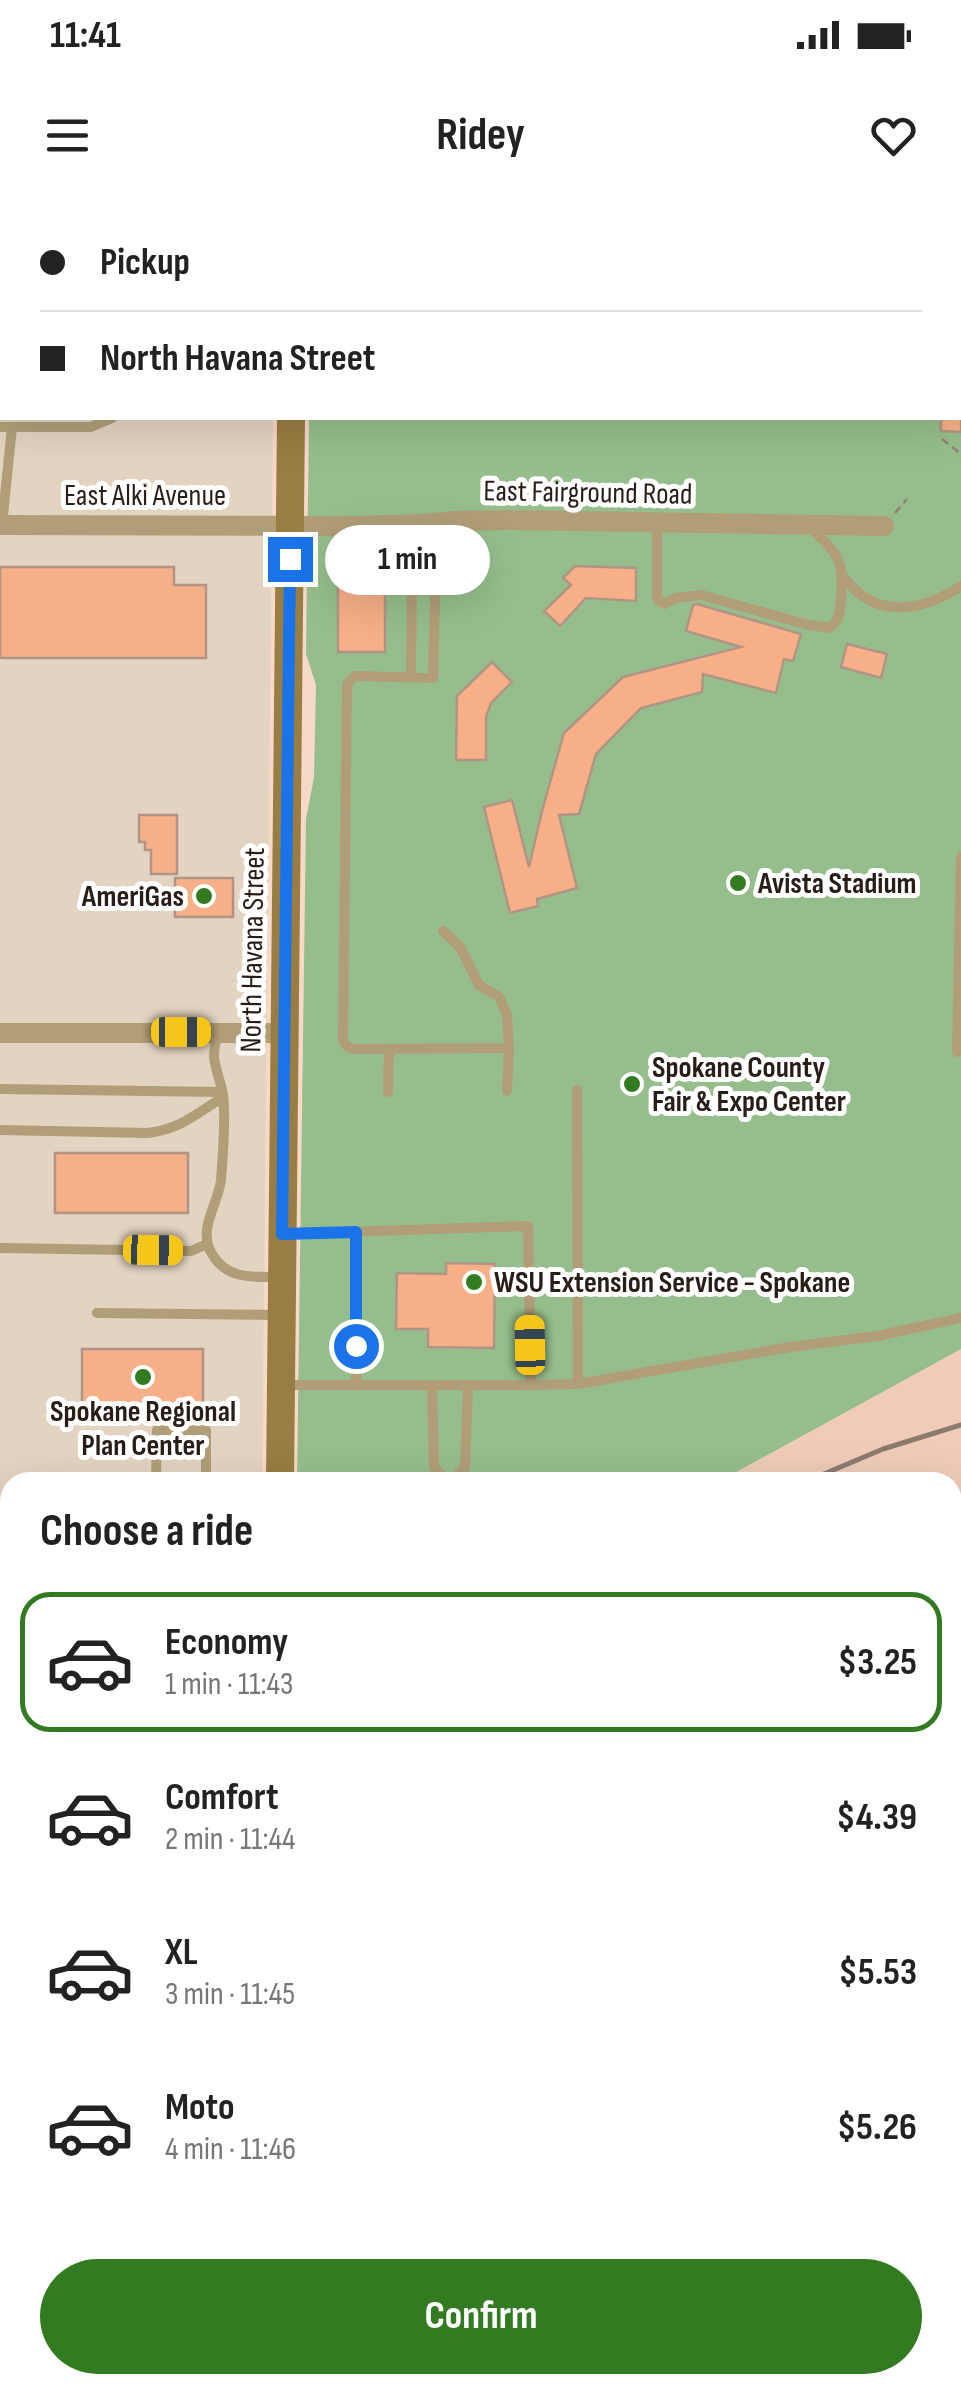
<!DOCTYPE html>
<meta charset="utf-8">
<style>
body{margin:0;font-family:"Sofia Sans Condensed",sans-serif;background:#f2f2f2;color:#222;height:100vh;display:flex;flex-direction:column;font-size:38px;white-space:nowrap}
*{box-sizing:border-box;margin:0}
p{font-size:32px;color:#767676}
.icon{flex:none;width:55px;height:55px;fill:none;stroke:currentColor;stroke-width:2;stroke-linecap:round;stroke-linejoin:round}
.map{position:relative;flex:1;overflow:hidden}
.side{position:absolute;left:0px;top:1272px;width:962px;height:922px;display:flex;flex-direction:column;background:#fff;border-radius:30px 30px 0 0;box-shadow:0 10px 40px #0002}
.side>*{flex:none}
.top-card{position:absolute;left:0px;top:0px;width:962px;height:220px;box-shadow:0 10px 40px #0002;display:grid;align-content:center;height:220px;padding:0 40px;background:#fff}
.end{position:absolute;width:45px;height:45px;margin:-22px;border:12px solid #1a73e8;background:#fff;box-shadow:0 0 0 5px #fff}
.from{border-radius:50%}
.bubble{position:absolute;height:70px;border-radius:35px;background:#fff;box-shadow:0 10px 40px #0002;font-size:32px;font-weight:700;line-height:70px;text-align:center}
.car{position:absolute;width:30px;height:60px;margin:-30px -15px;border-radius:12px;box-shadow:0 0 8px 2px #0007;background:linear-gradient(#f5c518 24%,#345 0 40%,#f5c518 0 76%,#345 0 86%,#f5c518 0)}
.top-card b{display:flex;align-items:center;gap:35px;height:95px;font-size:38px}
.top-card b+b{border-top:2px solid #e0e0e0}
.top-card i{width:25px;height:25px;background:#222}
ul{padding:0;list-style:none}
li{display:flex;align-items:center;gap:30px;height:140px;margin:0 20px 15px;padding:0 20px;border:5px solid transparent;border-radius:30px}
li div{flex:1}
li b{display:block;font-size:38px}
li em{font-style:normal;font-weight:700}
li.on{border-color:#337b20}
li>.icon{width:90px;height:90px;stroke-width:1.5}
h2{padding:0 40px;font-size:45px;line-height:120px}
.button{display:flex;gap:20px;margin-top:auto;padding:20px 40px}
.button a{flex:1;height:115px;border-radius:60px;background:#337b20;color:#fff;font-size:40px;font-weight:700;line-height:115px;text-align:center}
.status{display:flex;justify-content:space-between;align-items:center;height:70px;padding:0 50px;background:#fff;direction:ltr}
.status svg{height:28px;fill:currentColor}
header{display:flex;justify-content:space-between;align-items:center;height:130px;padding:0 40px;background:#fff;font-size:45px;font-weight:700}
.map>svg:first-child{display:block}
.built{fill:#efcbb8}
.industrial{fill:#e3d3c1}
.green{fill:#96be8c}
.building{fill:#f6af86;stroke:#b09586;stroke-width:2.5}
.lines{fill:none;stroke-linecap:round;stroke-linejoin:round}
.path{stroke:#958075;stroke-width:2.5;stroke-dasharray:8 5;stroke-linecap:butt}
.lane{stroke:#b19e78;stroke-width:10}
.street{stroke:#b19e78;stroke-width:20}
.secondary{stroke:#997d42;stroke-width:28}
.primary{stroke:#886507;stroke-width:30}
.rail{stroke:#8d7a6f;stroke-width:5}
.route{stroke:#1a73e8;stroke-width:12}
.poi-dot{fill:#337b20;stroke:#fff;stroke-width:4}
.labels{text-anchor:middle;stroke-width:10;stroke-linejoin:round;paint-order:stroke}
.street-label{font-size:30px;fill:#281d17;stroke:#fff}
.poi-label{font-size:30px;font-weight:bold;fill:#281d17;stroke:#fff;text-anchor:start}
</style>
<div class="status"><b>11:41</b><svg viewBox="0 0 49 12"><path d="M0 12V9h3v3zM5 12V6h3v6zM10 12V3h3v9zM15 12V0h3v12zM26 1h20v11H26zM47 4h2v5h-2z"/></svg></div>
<header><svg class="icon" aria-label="menu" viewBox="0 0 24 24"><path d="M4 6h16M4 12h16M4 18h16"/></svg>Ridey<svg class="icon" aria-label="heart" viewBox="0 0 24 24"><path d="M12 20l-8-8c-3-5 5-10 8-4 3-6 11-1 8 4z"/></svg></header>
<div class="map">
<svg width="961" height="2193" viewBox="0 0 961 2193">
<rect width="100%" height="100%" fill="#f6d9c9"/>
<path class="built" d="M961,1149V1734L952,1733V1282H718Z
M0,1726H10V1831L0,1830Z
M0,1877H10V2185H257V2193H0Z"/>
<path class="industrial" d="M0,0H275V2H2V218H273L262,1282H10V1662H0Z"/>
<path class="green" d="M311,0H961V1149L718,1282H297L306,619L314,577L316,485L306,454L309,218H960V2H311Z"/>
<path class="building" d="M941,218H961V232L941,231Z
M575,366L636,368V401L586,398L560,426L544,411L571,385L563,378Z
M0,367H174V385H206V458H0Z
M338,373H385V452H338Z
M697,404L801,434L793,461L784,459L776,493L703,474L702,492L641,508L596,554L579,614L559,615L577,688L537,699L538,706L510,713L484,607L512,600L529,667L542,611L564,533L623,477L741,447L686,431L693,405Z
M847,444L887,454L881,478L841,467Z
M492,462L512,482L491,503L486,517V560H456L457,496Z
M139,615H177V674H151V650H145V642H139Z
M175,678H233V717H175Z
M55,953H188V1013H55Z
M446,1063L495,1064L494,1148L428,1147V1129H396L397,1073L446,1074Z
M82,1149H203V1205L82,1206Z"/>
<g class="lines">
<path class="path" d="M942,239L961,254
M895,313L907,299"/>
<path class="lane" d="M185,0V2
M0,227H91L112,218
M657,323V399L665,404L675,398L701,395L805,424L829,428C840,420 840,412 841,399C845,358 837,353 809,327
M2,325L12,227
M424,340L435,353L436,362L433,478L355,476L347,484L343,839C345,846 348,848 355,849L509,848L507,891
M844,377C875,420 921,412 961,386
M411,477L412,363C414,351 424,345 424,335
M443,731L460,747L479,785L499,797L507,815L509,848
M217,833C216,841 214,849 214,857C215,869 221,882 223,895C226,919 223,955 221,980C218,1005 197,1029 212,1054C227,1080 254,1077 281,1077
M957,852L961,657
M0,889L222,892
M577,890L578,1184L790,1147L877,1136L961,1118
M388,892L389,849
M0,930L147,933C180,929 195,915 223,897
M0,1048L191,1051L207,1044
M97,1113L281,1115
M282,1185H531L528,1026L284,1034
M356,1185V1032
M432,1185L434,1267L448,1282
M531,1185L578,1184
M156,1282L157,1230H206V1282
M451,1282L465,1267L468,1185
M0,1755H10
M0,1803H10
M0,1909H10
M0,2028H10
M571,2185V2193
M623,2185V2193"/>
<path class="street" d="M0,325L358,326L424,324L455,321L506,320L884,326
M0,833H284
M0,1339H10
M952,2121H961
M788,2193V2185"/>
<path class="secondary" d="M292,2V0
M280,1282L291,218
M276,2193V2185"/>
<path class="primary" d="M0,1854H10
M952,1864H961"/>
<path class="rail" d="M805,1282L883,1249L961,1225
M952,1530L961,1527
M952,1692H961
M0,1694H10"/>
</g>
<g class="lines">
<path class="route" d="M290,359L282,1034L356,1032V1146"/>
</g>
<g class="poi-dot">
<circle cx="738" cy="683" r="10"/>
<circle cx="204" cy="696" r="10"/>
<circle cx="632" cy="884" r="10"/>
<circle cx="474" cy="1082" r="10"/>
<circle cx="143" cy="1177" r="10"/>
</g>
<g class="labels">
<g class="street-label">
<text transform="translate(588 292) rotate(1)" y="10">East Fairground Road</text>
<text x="145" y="305">East Alki Avenue</text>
<text transform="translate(252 750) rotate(-89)" y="10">North Havana Street</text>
</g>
<g class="poi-label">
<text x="758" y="693">Avista Stadium</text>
<text x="184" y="706" text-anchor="end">AmeriGas</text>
<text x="652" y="877">Spokane County<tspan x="652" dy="34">Fair &amp; Expo Center</tspan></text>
<text x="494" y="1092">WSU Extension Service - Spokane</text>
<text x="143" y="1221" text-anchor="middle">Spokane Regional<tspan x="143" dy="34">Plan Center</tspan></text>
</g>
</g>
</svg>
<i class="end from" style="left:356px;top:1146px"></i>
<i class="end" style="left:290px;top:359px"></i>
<div class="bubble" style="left:325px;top:325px;width:165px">1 min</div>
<i class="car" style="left:181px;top:832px;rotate:90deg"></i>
<i class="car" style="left:153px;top:1050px;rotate:91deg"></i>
<i class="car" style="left:530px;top:1145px;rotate:359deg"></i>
<div class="top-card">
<b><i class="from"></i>Pickup</b>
<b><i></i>North Havana Street</b>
</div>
<section class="side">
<h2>Choose a ride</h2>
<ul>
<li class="on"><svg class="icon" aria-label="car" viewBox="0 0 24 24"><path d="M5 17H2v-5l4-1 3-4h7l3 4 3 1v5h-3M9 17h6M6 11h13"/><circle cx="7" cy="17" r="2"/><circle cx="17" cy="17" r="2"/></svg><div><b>Economy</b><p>1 min · 11:43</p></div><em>$3.25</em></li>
<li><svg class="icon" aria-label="car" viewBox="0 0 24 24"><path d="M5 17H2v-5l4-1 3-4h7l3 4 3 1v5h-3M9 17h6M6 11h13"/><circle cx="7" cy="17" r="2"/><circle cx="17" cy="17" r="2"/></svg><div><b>Comfort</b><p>2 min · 11:44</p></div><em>$4.39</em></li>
<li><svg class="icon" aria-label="car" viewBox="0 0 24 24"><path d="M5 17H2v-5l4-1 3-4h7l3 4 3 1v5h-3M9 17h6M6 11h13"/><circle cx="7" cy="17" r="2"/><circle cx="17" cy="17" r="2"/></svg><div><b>XL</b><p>3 min · 11:45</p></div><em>$5.53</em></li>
<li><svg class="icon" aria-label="car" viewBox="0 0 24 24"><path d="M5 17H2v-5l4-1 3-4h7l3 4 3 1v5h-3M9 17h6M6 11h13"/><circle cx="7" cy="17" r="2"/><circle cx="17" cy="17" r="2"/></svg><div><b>Moto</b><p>4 min · 11:46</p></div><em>$5.26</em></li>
</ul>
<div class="button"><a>Confirm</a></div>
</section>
</div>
